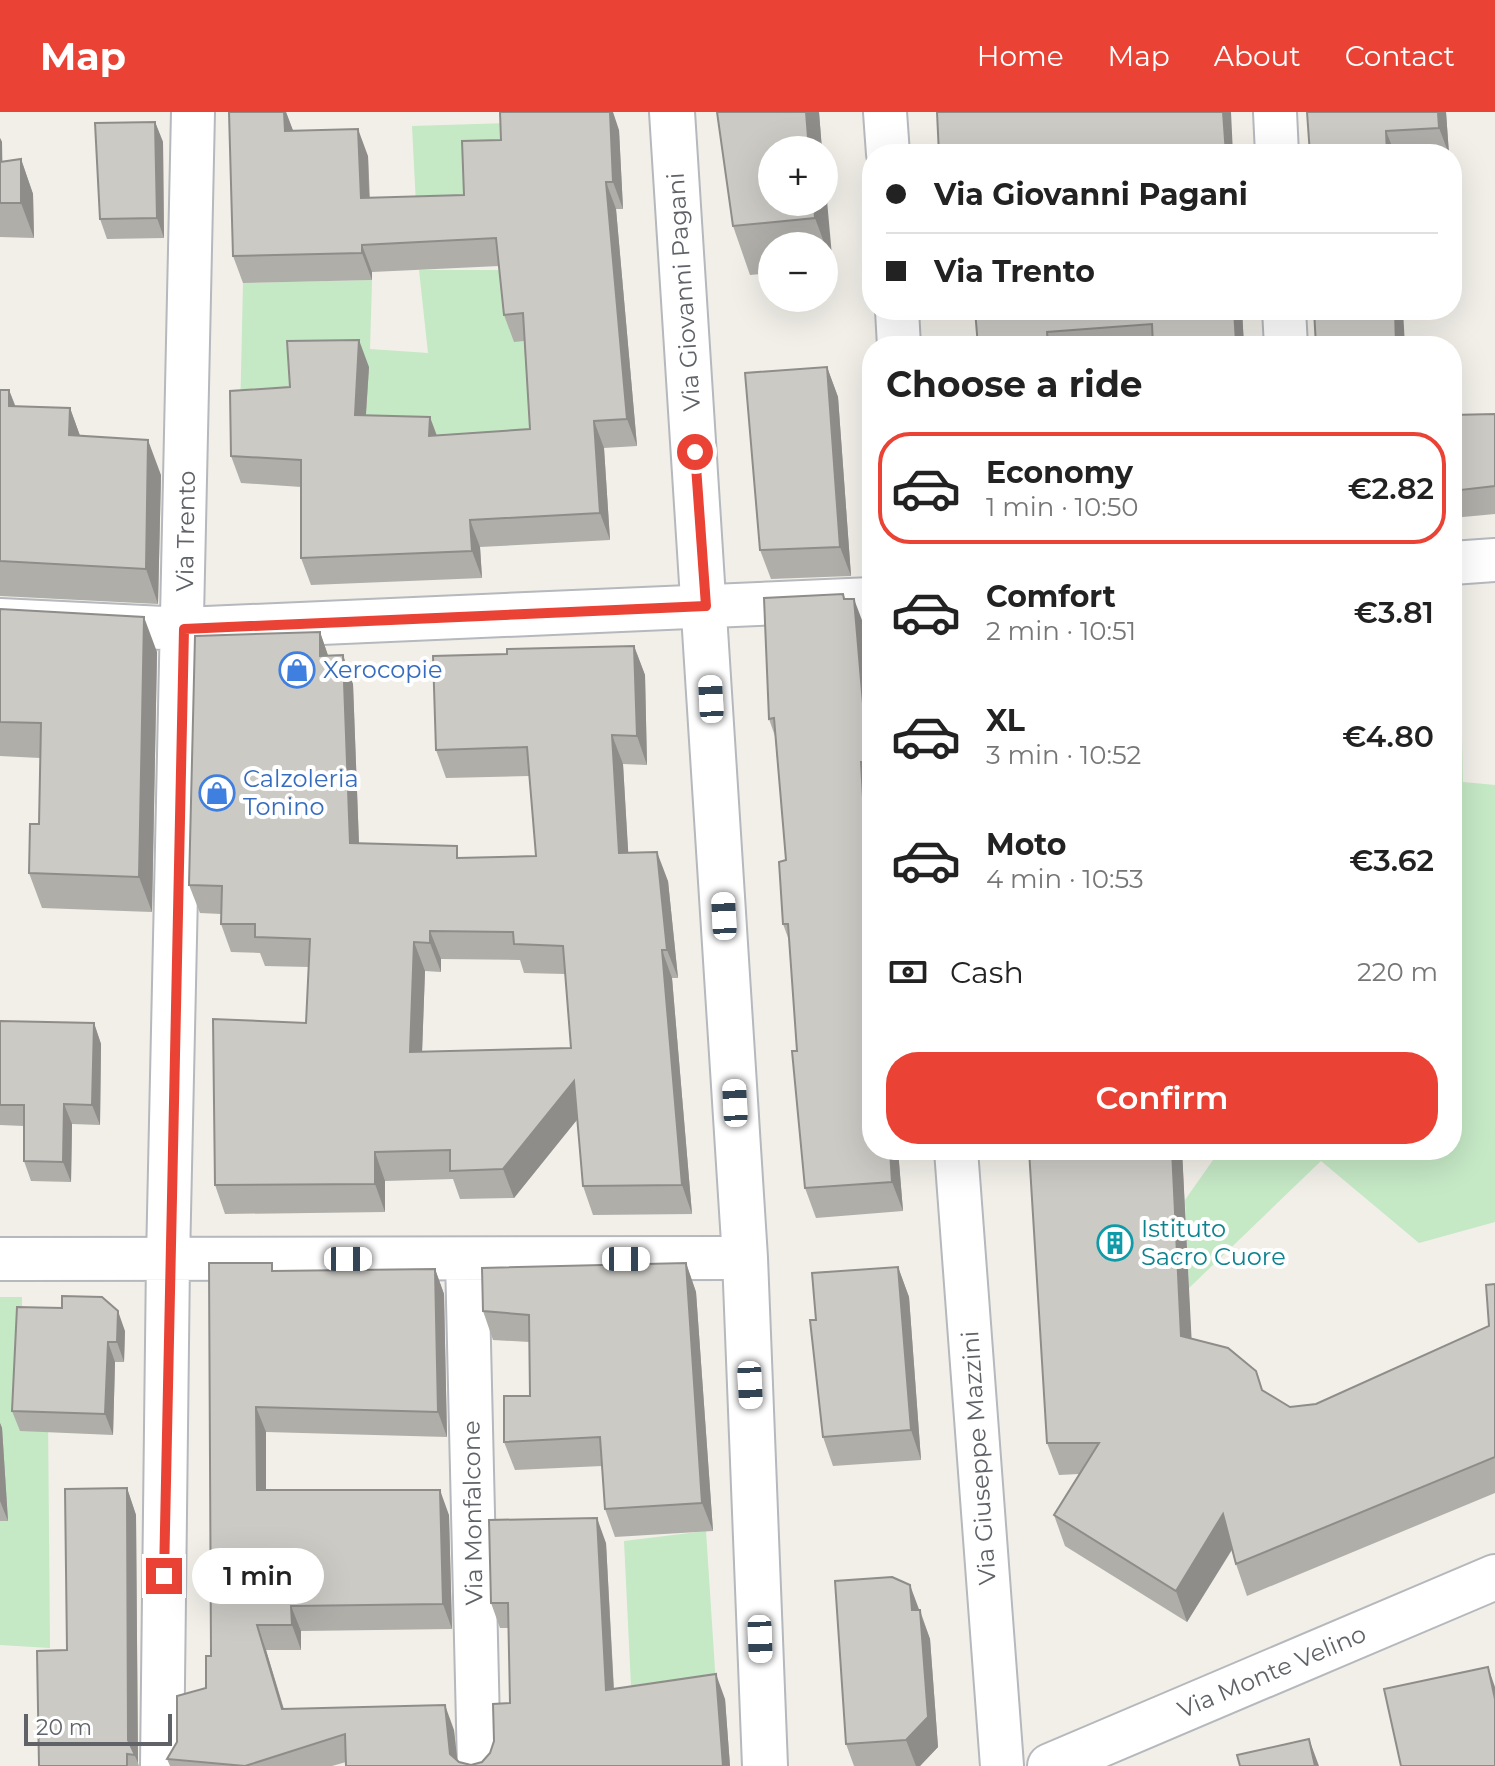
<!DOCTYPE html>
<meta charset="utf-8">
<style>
body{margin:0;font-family:Montserrat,sans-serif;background:#f2f2f2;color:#222;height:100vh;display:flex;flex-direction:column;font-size:30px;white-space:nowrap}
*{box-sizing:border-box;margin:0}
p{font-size:26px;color:#767676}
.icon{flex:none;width:44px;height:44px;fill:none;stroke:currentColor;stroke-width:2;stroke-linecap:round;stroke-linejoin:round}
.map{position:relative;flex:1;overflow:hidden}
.details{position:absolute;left:862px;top:224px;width:600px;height:824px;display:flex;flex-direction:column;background:#fff;border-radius:32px;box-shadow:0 8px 32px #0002}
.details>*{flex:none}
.top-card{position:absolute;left:862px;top:32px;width:600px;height:176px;border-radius:32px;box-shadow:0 8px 32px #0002;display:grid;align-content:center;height:176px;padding:0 24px;background:#fff}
.buttons{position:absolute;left:758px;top:24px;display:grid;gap:16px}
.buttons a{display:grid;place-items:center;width:80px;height:80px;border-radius:50%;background:#fff;box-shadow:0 8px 32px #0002;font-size:40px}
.scale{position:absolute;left:24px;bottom:20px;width:148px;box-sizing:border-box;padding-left:8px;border:4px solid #5f6368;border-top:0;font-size:22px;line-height:28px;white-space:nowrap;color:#5f6368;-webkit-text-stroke:6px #fff;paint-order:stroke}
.end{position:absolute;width:36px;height:36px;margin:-18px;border:10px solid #ea4335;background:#fff;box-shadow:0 0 0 4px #fff}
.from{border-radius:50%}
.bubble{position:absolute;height:56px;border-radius:28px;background:#fff;box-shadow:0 8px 32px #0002;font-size:26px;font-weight:600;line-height:56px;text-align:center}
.car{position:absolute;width:24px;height:48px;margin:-24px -12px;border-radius:10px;box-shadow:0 0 6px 2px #0007;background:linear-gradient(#fff 24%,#345 0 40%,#fff 0 76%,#345 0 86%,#fff 0)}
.top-card b{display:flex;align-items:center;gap:28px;height:76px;font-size:30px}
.top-card b+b{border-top:2px solid #e0e0e0}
.top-card i{width:20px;height:20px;background:#222}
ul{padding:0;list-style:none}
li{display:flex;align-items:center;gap:24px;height:112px;margin:0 16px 12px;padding:0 8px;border:4px solid transparent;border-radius:32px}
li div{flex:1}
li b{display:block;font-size:30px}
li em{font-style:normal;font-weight:600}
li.selected{border-color:#ea4335}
li>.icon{width:72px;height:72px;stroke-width:1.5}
h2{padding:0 24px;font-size:36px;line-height:96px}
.pay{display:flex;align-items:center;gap:20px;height:88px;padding:0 24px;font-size:30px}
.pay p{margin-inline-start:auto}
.cta{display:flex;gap:16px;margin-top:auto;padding:16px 24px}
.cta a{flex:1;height:92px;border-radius:32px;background:#ea4335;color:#fff;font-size:32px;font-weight:600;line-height:92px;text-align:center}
header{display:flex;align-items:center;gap:48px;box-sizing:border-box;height:112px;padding:0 40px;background:#ea4335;color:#fff}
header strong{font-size:38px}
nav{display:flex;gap:44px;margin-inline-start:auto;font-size:28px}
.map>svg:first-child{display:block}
.green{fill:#c5e8c5}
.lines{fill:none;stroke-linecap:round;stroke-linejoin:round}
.minor-casing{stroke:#b5b8bc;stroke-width:46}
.tertiary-casing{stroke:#b5b8bc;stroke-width:48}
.minor{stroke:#fff;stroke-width:42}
.tertiary{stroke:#fff;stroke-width:44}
.wall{fill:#afaea9;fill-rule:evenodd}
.shaded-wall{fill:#8f8d8a}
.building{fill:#cccac5;stroke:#8f8d8a;stroke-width:2;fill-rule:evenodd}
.route{stroke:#ea4335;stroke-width:10}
.labels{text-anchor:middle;stroke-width:8;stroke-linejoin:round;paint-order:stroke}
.street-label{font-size:24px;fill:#5f6368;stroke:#fff}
.shop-label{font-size:24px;fill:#366cbe;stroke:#fff;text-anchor:start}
.culture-label{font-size:24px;fill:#0d838f;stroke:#fff;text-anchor:start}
</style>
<header>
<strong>Map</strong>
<nav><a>Home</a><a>Map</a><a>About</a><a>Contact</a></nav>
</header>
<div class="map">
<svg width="1495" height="1654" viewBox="0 0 1495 1654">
<rect width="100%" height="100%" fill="#f1efe8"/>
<path class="green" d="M509,11L474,104L417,112L412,14Z
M419,158H507L514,229L538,227L540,344L299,302L240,306L243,171L372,168L370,237L428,241Z
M1459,485L1463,670L1495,673V1110L1419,1131L1321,1049L1189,1176L1185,1088L1220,1038H1452V486Z
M0,1185H22V1299L48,1304L50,1536L0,1533V1409L8,1408L0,1316Z
M706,1419L717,1589L632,1594L624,1429Z"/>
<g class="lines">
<defs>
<path id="minor" d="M885,0L888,42
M1275,0L1277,42
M897,198L899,234
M1284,198L1286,234
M1452,451L1495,448
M0,508L184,517L872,487
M956,1038L1002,1654
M0,1147L745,1146
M467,1147L479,1654
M162,1654L168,1148L193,0"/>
<path id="tertiary" d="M672,0L745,1146L765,1654
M1050,1654L1495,1465"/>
</defs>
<use href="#minor" class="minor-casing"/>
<use href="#tertiary" class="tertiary-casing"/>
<use href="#minor" class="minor"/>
<use href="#tertiary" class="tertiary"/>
</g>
<path class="wall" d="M229,0H286L293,19L368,44L370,86L464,83L501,28L619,18L623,97H616L637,334L604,336L610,428L480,435L482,466L311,473L301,446V375L241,371L231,344L290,275L369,255L366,303L436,323L530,317L524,229L514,230L504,203L499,154L372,160V168L243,171L233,144Z
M717,0H819L822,38L824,90L833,155L824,156V134H772V161L750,163L733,114Z
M1446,0L1449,42H1310Z
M155,10L163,30L164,126L107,127L100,107Z
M0,26L2,30V50L21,47L33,82L34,126L0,125Z
M975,198H1242L1244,234H978Z
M827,255L838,285L851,464L771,467L760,438Z
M0,278H9L16,295L70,296L80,324L161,363L158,492L0,484Z
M1495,302V402L1452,406V303Z
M843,482L845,487L865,516L872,602V1038H898L903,1099L816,1106L805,1076L790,831L783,812L786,748L775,624L769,607Z
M0,497L157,540L152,800L42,796L29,761L39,712L40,646L0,644Z
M320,520L328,544L353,572L359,731L462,746L536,744L529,664L446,666L436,638L507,542L634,534L645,563L647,653L623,652L628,741L668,769L678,866H672L692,1102L593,1103L583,1074L577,1007L514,1086L460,1087L453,1067L385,1069V1100L225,1102L215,1073L306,911L309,855L265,854L260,841L231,840L221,812V802L200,801L189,773ZM441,847L520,848L524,861L565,862L571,936L422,940L425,859L441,860Z
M0,909L94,911L101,932L100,1013L72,1012L71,1070L31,1069L24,1049V1014L0,1013Z
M1029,1038H1182L1191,1227L1263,1278L1290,1295L1316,1292L1489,1214L1495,1172V1381L1247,1484L1236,1452L1232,1438L1187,1510L1065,1434L1054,1403L1079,1362L1059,1363L1047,1331Z
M686,1151L696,1180L713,1419L615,1425L605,1397L602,1354L515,1358L504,1330L530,1284L529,1230L493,1228L483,1199Z
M898,1155L909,1185L921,1348L833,1354L823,1325L816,1208Z
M435,1157L444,1182L447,1325L266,1320V1378L449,1403L452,1517L301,1519V1538H266L284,1597L454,1618L457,1649L459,1650L471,1653L482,1650L490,1641L510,1591L509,1516H500L491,1491L606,1431L614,1577L725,1587L730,1654H346V1650L332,1654H170L167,1647L206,1576L275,1159Z
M17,1195L125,1219L124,1250H115L113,1323L20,1319L12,1299Z
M0,1311L2,1316L8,1409H0Z
M127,1376L136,1403L138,1651L139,1654H39L67,1538Z
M919,1498H920L930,1527L938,1635L920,1654H854L846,1632Z"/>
<path class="shaded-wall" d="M284,0H286L294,21L285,19Z
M610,0H613L619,18L623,97L613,70Z
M806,0H819L822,38H809Z
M1223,0H1231L1233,42H1226Z
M1438,0H1446L1449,42L1439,16Z
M155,10L163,30L164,126L157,106Z
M358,17L368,44L370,114L361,86Z
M1386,19L1395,42H1387Z
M0,26L2,30L3,87L0,78Z
M21,47L33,82L34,126L21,91Z
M824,55L833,155L815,106L814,90H824Z
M606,70L616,97L637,334L627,307Z
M362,133L372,160V168L362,141Z
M1234,198H1242L1244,234H1237L1236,230Z
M1395,198H1403L1405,234H1396Z
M1047,220L1052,234H1048Z
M359,228L369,255L364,330L355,303Z
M827,255L838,285L851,464L840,435Z
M9,278L22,313L9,294Z
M70,296L83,332L69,323Z
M430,305L440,332L429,324Z
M594,309L604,336L610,428L600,401Z
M148,328L161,363L158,492L146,457Z
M470,408L480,435L482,466L472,439Z
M854,487L865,516L872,602V662L868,650Z
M144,505L157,540L152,800L139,765Z
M320,520L330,549L320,544Z
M634,534L645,563L647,653L637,624Z
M343,543L353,572L360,760L350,731Z
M612,623L623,652L630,770L619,741Z
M861,650L872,680V845Z
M657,740L668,769L678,866L667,838Z
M430,819L441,847V860L430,831Z
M414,830L425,859L421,969L410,940Z
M662,838L672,866L692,1102L682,1073Z
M94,911L101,932L100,1013L92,993Z
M574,969L585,998L514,1086L503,1057Z
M64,992L72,1012L71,1070L63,1050Z
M890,1038H898L903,1099L892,1070Z
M1172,1038H1182L1193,1255L1181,1224Z
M375,1040L385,1069V1100L375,1072Z
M686,1151L696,1180L713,1419L702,1391Z
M898,1155L909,1185L921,1348L911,1318Z
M435,1157L444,1182L447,1325L438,1300Z
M118,1199L125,1219L124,1250L117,1230Z
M108,1230L115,1250L113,1323L105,1302Z
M256,1295L266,1320V1403L257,1378Z
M0,1311L2,1316L8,1409L0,1389Z
M127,1376L136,1403L138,1651L128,1628Z
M440,1378L449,1403L452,1517L443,1492Z
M1223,1402L1234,1434L1187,1510L1176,1479Z
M597,1406L606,1431L615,1603L606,1578Z
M910,1473L930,1527L938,1635L920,1654H916L906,1628L912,1498Z
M291,1494L301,1519V1538L292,1513Z
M257,1513L266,1538L291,1622L282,1597Z
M1488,1555L1495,1575V1587Z
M716,1562L725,1587L730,1654H723Z
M445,1593L454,1618L458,1654L450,1642Z
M1309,1627L1319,1654H1315Z"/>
<path class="building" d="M229,0H284L285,19L358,17L361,86L464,83L462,29L501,28L500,0H610L613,70H606L627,307L594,309L600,401L470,408L472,439L301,446V348L231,344L230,279L290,275L287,229L359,228L355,303L430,305L429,324L530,317L523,201L504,203L496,126L362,133V141L233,144Z
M717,0H806L809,38H772V90H814L815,106L733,114Z
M937,0H1223L1226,42H939Z
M1307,0H1438L1439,16L1386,19L1387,42H1310Z
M155,10L157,106L100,107L95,11Z
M21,47V91H0V50Z
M975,198H1234L1236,230L1232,231V234H1153L1152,212L1047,220L1048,234H978Z
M1314,198H1395L1396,234H1316Z
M827,255L840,435L760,438L745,261Z
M0,278H9V294L70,296L69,323L148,328L146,457L0,449Z
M1495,302V374L1452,379V303Z
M843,482L844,487H854L868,650H861L872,845V1038H890L892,1070L805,1076L792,939H797L788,812H783L779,750L786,748L774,606L769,607L764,486Z
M0,497L144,505L139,765L29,761L30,712H39L41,611L0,610Z
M320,520V544L343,543L350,731L457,734V746L536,744L527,635L436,638L433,544L507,542V537L634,534L637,624L612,623L619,741L657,740L667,838H662L682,1073L583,1074L574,969L503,1057L450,1059V1038L375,1040V1072L215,1073L213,907L306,911L310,827L255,825V812H221L222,774L189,773L195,524ZM430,819L513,820L514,832L563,834L571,936L410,940L414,830L430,831Z
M0,909L94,911L92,993L64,992L63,1050L24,1049V993H0Z
M1029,1038H1172L1181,1224L1228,1236L1256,1259L1262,1278L1290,1295L1316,1292L1489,1214L1486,1173L1495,1172V1345L1236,1452L1223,1402L1176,1479L1054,1403L1099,1331H1047Z
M209,1151H272V1159L435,1157L438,1300L256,1295L257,1378H440L443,1492L291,1494L292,1513H257L282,1597L445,1593L450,1642L459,1650L471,1653L482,1650L490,1641L494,1629L493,1592L510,1591L508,1491H491L489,1408L597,1406L606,1578L716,1562L723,1654H346L345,1622L245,1654L167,1647L177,1630V1584L206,1576V1544H211Z
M686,1151L702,1391L605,1397L600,1325L504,1330V1284H530L529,1203L483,1199L482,1156Z
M898,1155L911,1318L823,1325L810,1208H816L812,1161Z
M62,1184L102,1185L118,1199L117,1230H108L105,1302L12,1299L17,1195L62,1196Z
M127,1376L128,1628L135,1643L127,1642V1654H39L37,1539L67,1538L65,1377Z
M892,1465L910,1473L912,1498H920L928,1605L906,1628L846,1632L835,1469Z
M1488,1555L1495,1587V1654H1401L1384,1577Z
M1309,1627L1315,1654H1240L1237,1643Z"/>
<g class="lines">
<path class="route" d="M164,1464L184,517L706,494L695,340"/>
</g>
<defs>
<symbol id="shop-ring" viewBox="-11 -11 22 22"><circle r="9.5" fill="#fff" stroke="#3f7fe0" stroke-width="1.5"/><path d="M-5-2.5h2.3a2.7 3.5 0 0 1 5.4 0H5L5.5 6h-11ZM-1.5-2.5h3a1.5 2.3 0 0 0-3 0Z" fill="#3f7fe0"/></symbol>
<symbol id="building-ring" viewBox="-11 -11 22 22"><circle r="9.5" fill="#fff" stroke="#0f9aa8" stroke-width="1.5"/><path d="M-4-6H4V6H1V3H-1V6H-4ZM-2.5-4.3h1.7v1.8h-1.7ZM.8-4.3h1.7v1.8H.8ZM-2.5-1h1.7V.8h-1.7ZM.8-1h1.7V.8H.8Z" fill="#0f9aa8"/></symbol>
</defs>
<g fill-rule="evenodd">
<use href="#shop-ring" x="277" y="538" width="40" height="40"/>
<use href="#shop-ring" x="197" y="661" width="40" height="40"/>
<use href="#building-ring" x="1095" y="1111" width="40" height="40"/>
</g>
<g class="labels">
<g class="street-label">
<text transform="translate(684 180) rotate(-94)" y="8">Via Giovanni Pagani</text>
<text transform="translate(186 419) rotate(-89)" y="8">Via Trento</text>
<text transform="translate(979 1346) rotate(-94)" y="8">Via Giuseppe Mazzini</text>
<text transform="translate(473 1401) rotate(-91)" y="8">Via Monfalcone</text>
<text transform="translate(1272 1560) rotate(-23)" y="8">Via Monte Velino</text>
</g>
<g class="shop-label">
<text x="323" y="566">Xerocopie</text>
<text x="243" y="675">Calzoleria<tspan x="243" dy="28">Tonino</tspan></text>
</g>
<g class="culture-label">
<text x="1141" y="1125">Istituto<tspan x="1141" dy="28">Sacro Cuore</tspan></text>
</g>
</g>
</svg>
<div class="buttons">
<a>+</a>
<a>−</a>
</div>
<div class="scale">20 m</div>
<i class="end from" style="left:695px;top:340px"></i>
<i class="end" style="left:164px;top:1464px"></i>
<div class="bubble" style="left:192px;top:1436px;width:132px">1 min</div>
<i class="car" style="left:711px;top:587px;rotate:357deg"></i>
<i class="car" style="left:724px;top:804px;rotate:357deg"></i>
<i class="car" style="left:735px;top:991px;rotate:357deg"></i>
<i class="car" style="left:348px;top:1147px;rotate:90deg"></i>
<i class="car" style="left:626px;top:1147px;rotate:90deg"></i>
<i class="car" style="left:750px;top:1273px;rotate:177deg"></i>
<i class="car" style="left:760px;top:1527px;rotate:178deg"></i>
<div class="top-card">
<b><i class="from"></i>Via Giovanni Pagani</b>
<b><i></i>Via Trento</b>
</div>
<section class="details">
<h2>Choose a ride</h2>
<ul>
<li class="selected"><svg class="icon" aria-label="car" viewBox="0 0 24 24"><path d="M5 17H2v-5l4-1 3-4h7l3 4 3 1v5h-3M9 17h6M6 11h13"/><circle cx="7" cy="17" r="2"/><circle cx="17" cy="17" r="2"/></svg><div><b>Economy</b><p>1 min · 10:50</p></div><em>€2.82</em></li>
<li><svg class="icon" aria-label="car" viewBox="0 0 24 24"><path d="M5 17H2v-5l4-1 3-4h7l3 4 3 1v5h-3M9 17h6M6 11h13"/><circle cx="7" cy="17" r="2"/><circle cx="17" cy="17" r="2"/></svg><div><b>Comfort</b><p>2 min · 10:51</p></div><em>€3.81</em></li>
<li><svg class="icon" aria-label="car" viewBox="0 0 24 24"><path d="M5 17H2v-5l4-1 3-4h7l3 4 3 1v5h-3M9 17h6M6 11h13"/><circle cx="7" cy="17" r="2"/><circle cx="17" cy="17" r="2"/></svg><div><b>XL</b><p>3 min · 10:52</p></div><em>€4.80</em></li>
<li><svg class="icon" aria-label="car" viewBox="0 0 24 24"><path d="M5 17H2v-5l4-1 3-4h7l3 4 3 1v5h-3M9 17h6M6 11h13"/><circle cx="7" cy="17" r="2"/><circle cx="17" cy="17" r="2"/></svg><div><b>Moto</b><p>4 min · 10:53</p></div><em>€3.62</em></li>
</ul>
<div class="pay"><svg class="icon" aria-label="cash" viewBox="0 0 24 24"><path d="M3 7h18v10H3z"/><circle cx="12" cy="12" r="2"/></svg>Cash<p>220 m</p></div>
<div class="cta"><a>Confirm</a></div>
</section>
</div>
